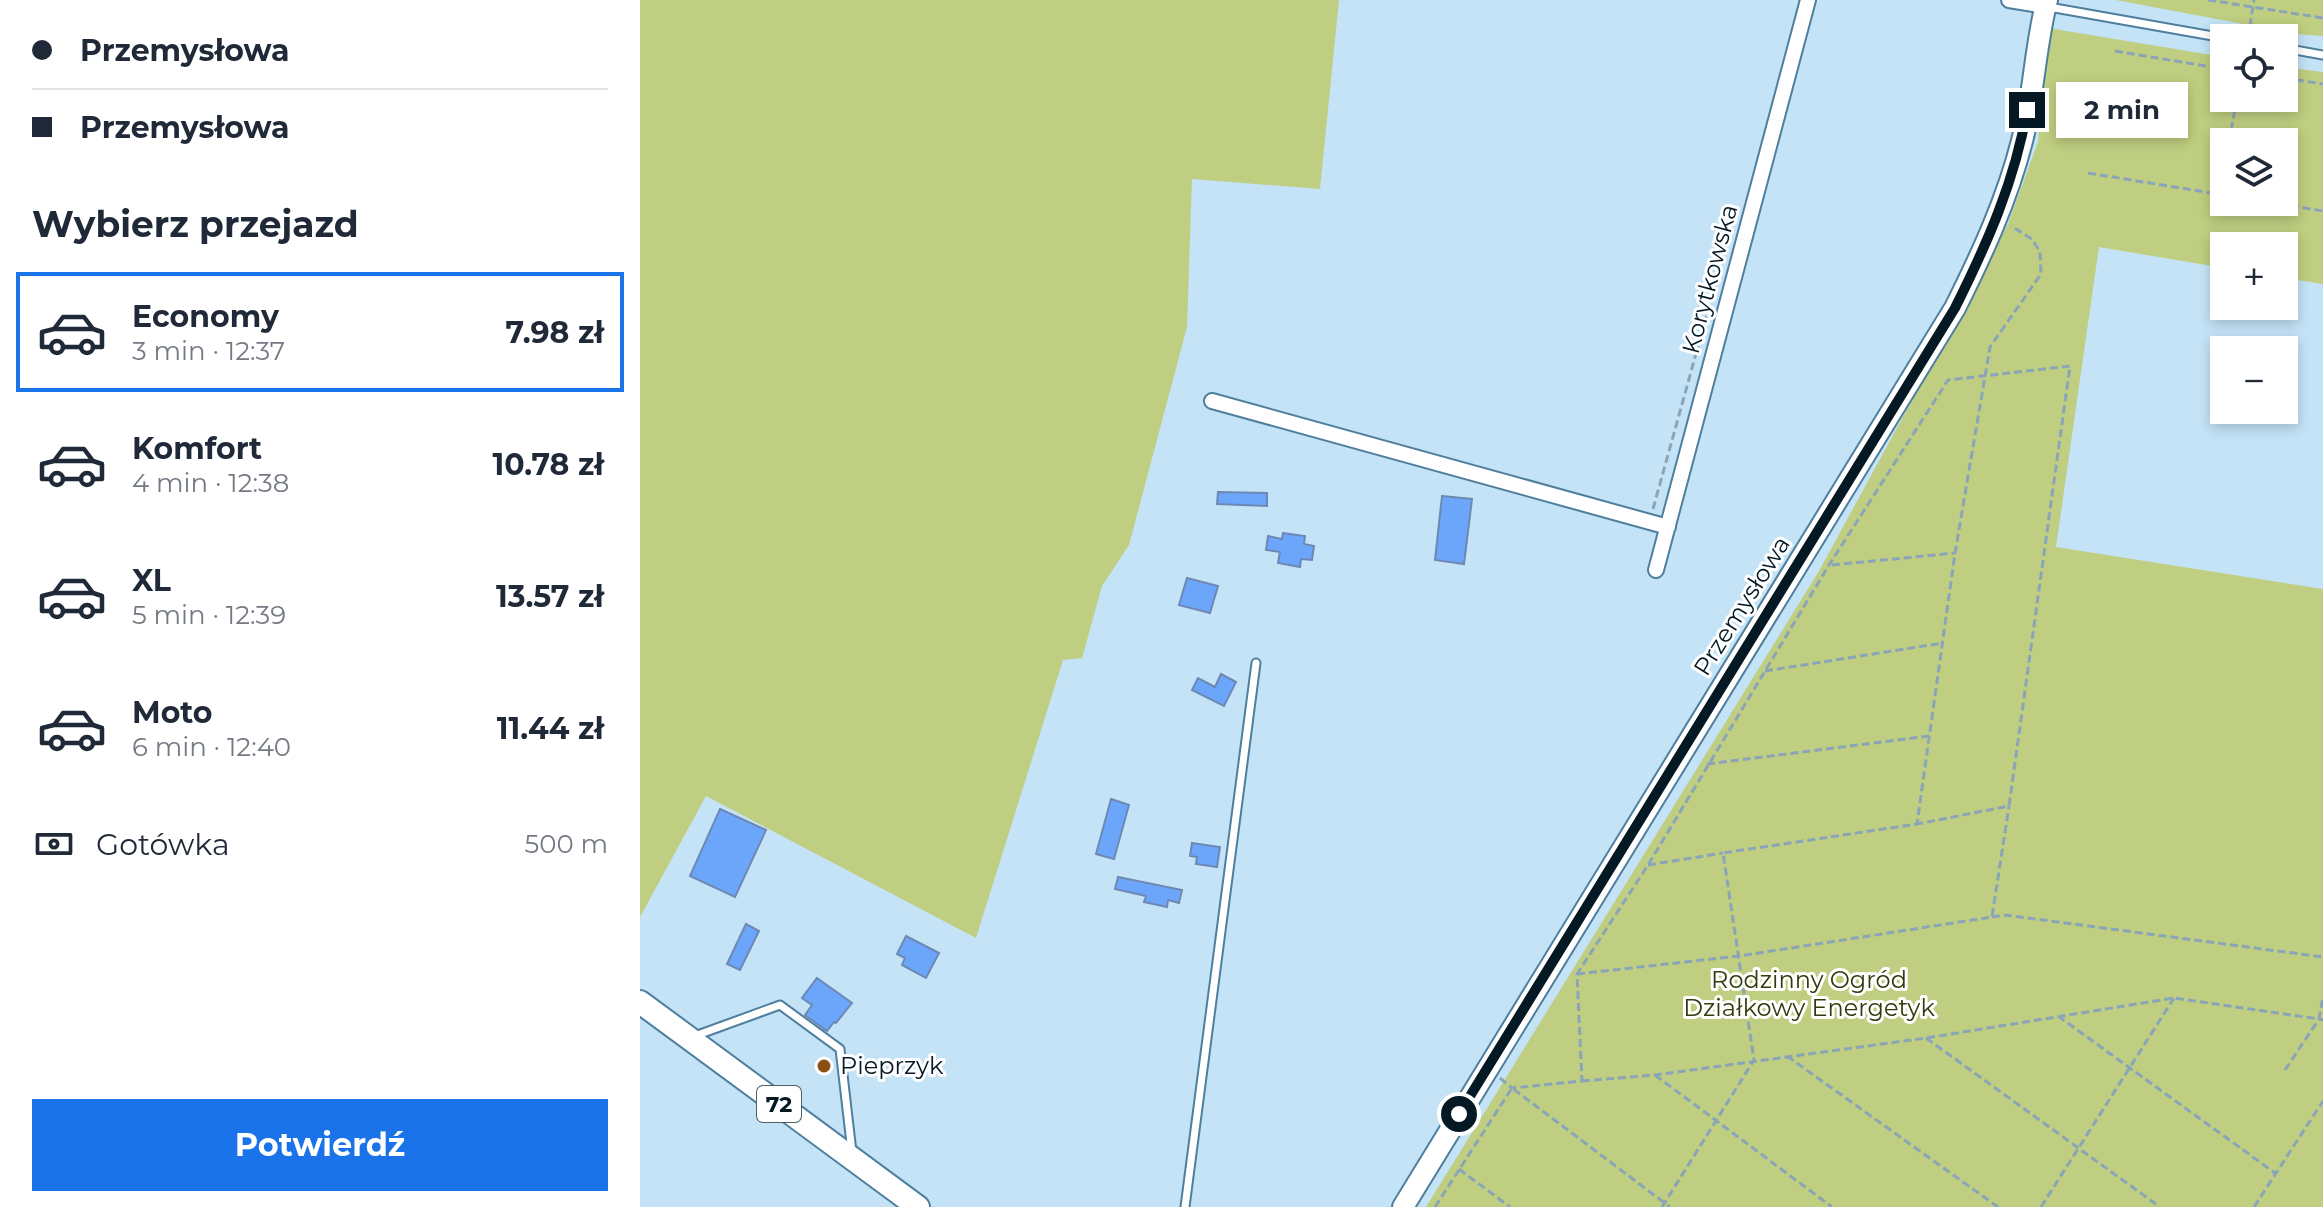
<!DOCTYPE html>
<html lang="pl">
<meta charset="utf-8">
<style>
body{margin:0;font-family:Montserrat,sans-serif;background:#f2f2f3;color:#1f2937;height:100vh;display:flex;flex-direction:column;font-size:30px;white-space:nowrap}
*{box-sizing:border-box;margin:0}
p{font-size:26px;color:#747a83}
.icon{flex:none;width:44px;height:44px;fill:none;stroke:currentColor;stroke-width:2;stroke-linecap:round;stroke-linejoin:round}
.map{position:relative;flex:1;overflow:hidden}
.sheet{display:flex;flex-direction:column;background:#fff;width:640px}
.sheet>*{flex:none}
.hud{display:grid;align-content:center;height:176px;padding:0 32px;background:#fff}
.buttons{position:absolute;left:1570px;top:24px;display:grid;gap:16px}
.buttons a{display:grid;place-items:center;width:88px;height:88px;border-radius:0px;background:#fff;box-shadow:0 4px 12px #0003;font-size:40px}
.end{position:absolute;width:36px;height:36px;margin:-18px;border:10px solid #051925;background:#fff;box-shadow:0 0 0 4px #fff}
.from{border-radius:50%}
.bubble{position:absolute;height:56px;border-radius:0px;background:#fff;box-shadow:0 4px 12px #0003;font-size:26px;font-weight:700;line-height:56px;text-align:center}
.hud b{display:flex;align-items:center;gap:28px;height:76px;font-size:30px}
.hud b+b{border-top:2px solid #e0e1e3}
.hud i{width:20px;height:20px;background:#1f2937}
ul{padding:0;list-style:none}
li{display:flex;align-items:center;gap:24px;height:120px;margin:0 16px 12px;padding:0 16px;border:4px solid transparent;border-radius:0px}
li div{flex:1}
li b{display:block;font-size:30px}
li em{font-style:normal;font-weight:700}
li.active{border-color:#1a73e8}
li>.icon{width:72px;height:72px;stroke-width:1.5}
h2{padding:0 32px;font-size:36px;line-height:96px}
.pay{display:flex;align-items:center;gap:20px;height:88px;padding:0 32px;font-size:30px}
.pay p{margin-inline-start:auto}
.primary-button{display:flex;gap:16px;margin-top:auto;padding:16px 32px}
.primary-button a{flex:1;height:92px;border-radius:0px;background:#1a73e8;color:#fff;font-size:32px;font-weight:700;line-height:92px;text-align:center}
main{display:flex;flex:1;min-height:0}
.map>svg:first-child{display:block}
.green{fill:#bfce81;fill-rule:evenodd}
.building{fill:#6ca6fb;stroke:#6d89b3;stroke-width:2}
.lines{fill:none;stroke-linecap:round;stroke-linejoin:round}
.service-casing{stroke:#4e7f9e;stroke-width:11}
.minor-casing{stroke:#4e7f9e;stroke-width:18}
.secondary-casing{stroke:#4e7f9e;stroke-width:24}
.primary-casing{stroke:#4e7f9e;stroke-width:26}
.path{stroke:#8aa5b7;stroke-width:3;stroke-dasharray:8 4;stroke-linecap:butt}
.service{stroke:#fff;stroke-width:7}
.minor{stroke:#fff;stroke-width:14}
.secondary{stroke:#fff;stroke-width:20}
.primary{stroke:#fff;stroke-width:22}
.route{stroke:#051925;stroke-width:10}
.poi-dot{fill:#8d4e13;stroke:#fff;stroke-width:3}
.labels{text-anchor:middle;stroke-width:6;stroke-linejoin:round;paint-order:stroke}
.shield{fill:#fff;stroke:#505e66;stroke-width:2}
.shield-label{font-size:22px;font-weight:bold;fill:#051925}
.street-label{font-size:24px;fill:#051925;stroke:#fff}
.park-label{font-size:24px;fill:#333a0b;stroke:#fff}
.poi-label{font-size:24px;fill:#051925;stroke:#fff;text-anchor:start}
</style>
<main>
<section class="sheet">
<div class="hud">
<b><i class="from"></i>Przemysłowa</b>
<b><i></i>Przemysłowa</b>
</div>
<h2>Wybierz przejazd</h2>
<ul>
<li class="active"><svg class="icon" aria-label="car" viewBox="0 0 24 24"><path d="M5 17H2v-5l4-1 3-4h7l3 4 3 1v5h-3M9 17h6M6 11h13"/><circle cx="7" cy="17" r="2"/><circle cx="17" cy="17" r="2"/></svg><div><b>Economy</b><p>3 min · 12:37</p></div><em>7.98 zł</em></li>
<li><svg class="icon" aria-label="car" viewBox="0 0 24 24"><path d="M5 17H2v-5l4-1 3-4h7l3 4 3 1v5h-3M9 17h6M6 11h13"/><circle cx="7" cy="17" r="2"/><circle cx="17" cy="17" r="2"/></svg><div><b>Komfort</b><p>4 min · 12:38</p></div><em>10.78 zł</em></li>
<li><svg class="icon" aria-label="car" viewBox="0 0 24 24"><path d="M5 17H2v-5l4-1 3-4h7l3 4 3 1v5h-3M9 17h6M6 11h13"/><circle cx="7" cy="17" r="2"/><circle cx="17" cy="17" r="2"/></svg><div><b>XL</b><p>5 min · 12:39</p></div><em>13.57 zł</em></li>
<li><svg class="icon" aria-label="car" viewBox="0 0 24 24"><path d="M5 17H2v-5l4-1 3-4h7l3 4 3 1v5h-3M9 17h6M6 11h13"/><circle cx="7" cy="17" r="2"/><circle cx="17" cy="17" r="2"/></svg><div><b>Moto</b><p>6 min · 12:40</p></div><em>11.44 zł</em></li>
</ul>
<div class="pay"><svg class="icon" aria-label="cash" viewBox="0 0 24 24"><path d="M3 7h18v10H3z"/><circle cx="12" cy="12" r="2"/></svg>Gotówka<p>500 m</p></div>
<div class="primary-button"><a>Potwierdź</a></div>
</section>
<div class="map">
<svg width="1683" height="1207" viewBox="0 0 1683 1207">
<rect width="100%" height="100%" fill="#c4e3f7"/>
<path class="green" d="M0,0H699L680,189L552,179L547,327L489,545L462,586L442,658L423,660L336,938L66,796L0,917Z
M1476,0H1683V36L1656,34Z
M1408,28L1584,57V98H1644V67L1683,72V284L1644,278V246H1584V268L1459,247L1416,547L1683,589V1207H786L1179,571L1368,224L1398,142ZM1584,142H1644V202H1584Z"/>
<path class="building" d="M578,492L627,493V506L577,504Z
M802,496L832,499L824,564L795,560Z
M643,533L665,536L664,544L674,546L672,560L661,559L660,567L638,563L640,552L626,550L628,536L642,539Z
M547,578L578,586L570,613L539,605Z
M581,674L596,682L584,706L552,690L558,678L575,687Z
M471,799L489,805L474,859L456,854Z
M80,809L126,830L95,897L50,876Z
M552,843L580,847L577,867L556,864L557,857L550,856Z
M478,877L542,890L539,903L528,900L527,907L504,902L506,896L475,889Z
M106,924L119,931L100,970L87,964Z
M266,936L299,953L286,978L262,965L265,958L257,954Z
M177,978L212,1003L196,1023L194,1022L187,1031L165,1015L172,1005L162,998Z"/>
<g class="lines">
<defs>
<path id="service" d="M1409,7L1584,38
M1644,48L1683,55
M52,1037L140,1005L200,1049L212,1152
M545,1207L616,663"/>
<path id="minor" d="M1369,0L1405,6
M572,401L1028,527
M1016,570L1168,0"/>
<path id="secondary" d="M763,1207L1315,308C1342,254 1367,200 1382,141C1394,95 1395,46 1407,0"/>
<path id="primary" d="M0,1002L278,1207"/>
</defs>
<use href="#service" class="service-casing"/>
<use href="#minor" class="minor-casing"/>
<use href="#secondary" class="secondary-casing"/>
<use href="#primary" class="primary-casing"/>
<path class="path" d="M1568,0L1683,18
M1608,38L1614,0
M1475,51L1584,69
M1644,78L1683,84
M1589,142L1597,98
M1448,173L1584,195
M1580,194L1584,169
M1627,202L1683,211
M1013,509L1075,285
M1192,565L1315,553
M1125,671L1303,643
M1067,764L1289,736
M1008,865L1083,853
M1352,917L1365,915L1683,957
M937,974L1099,956L1352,917L1369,806
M1418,1016L1635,1173
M1286,1038L1520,1207
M1147,1056L1358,1207
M1645,1070L1679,1019L1683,1020
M1015,1075L1192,1207
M860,1078L872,1088L942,1081L937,974L1008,865L1189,565L1308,380L1430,366L1369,806L1277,824
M942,1081L1015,1075L1286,1038L1534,998L1679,1019L1683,997
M819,1169L870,1207
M795,1207L872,1088L1030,1207
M1022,1207L1114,1060L1083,853L1277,824L1315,553L1350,347L1401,274L1400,252L1392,239L1371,226
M1401,1207L1534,998
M1614,1207L1683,1101"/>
<use href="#service" class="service"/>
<use href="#minor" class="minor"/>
<use href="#secondary" class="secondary"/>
<use href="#primary" class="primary"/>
</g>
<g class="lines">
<path class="route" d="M819,1114L1315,308C1347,244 1375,181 1387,110"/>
</g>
<circle class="poi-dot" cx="184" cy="1066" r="8"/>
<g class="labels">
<rect class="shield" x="117" y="1086" width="44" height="36" rx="6"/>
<g class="shield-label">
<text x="139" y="1112">72</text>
</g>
<g class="street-label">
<text transform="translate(1070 279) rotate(-75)" y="8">Korytkowska</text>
<text transform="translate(1102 606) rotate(-58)" y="8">Przemysłowa</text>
</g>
<g class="park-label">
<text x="1169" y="988">Rodzinny Ogród<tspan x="1169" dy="28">Działkowy Energetyk</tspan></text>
</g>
<g class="poi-label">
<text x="200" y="1074">Pieprzyk</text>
</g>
</g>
</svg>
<div class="buttons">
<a><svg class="icon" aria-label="locate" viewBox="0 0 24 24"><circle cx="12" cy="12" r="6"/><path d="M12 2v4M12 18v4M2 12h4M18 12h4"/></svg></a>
<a><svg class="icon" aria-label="layers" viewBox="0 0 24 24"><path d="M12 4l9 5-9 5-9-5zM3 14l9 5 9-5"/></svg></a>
<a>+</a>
<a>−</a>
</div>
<i class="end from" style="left:819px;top:1114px"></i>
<i class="end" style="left:1387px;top:110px"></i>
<div class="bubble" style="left:1416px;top:82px;width:132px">2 min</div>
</div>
</main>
